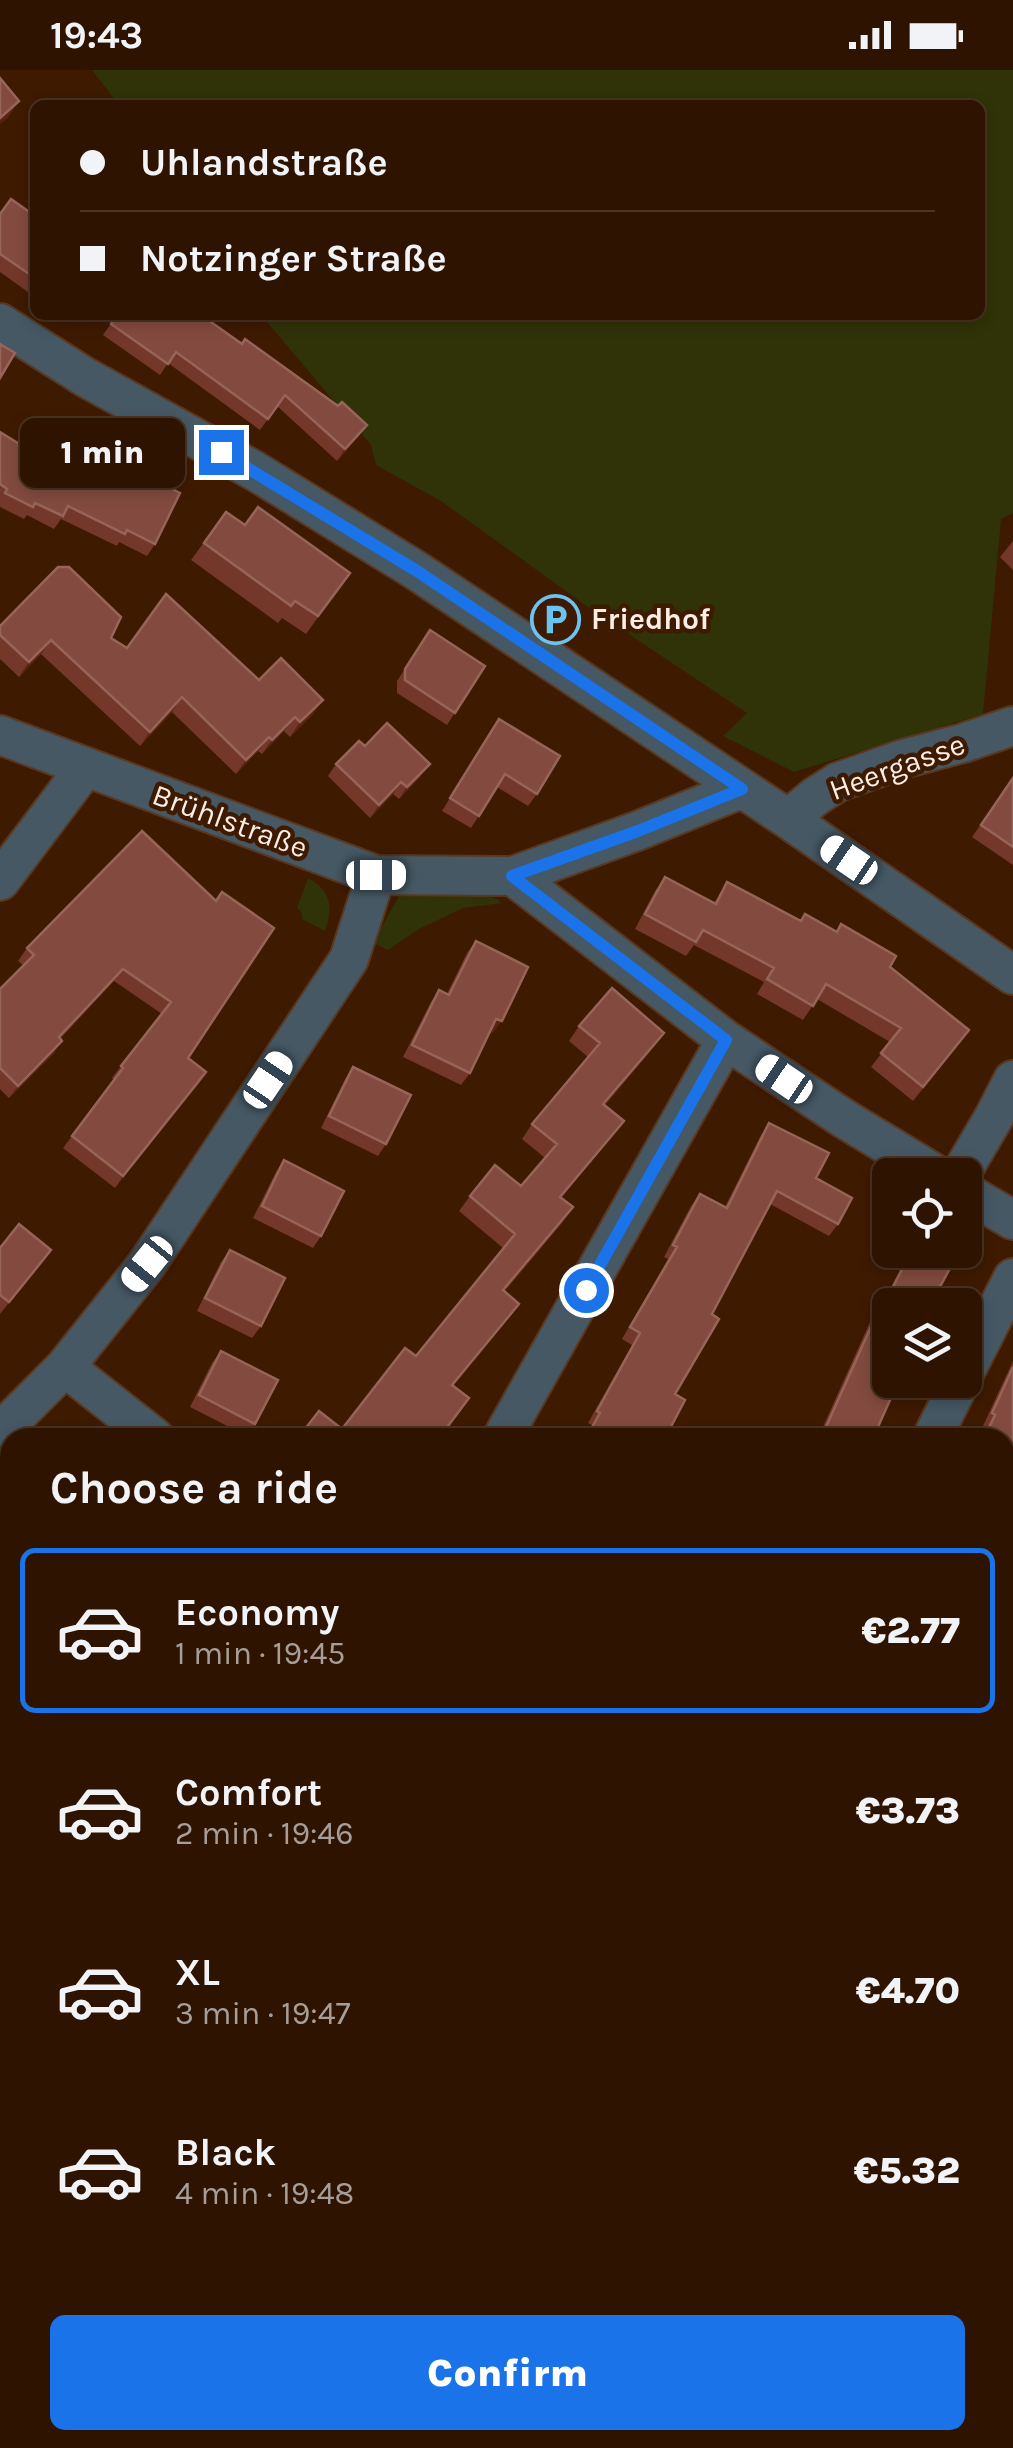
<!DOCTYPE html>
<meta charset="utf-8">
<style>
body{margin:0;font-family:Karla,sans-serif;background:#3a210f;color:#f1f3f6;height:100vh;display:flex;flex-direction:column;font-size:38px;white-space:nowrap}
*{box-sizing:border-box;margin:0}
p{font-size:32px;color:#a79e99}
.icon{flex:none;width:55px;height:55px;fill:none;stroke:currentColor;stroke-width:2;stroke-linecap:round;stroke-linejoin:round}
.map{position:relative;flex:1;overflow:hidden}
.details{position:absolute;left:0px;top:1358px;width:1015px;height:1022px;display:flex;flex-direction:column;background:#2e1400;border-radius:30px 30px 0 0;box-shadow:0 5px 15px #0003,0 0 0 2px #493322}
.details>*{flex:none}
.guide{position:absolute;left:30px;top:30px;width:955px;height:220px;border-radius:15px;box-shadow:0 5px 15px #0003,0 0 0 2px #493322;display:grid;align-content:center;height:220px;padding:0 50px;background:#2e1400}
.controls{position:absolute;left:872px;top:1088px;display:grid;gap:20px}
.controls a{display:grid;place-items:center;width:110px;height:110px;border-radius:15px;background:#2e1400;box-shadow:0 5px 15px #0003,0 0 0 2px #493322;font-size:50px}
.end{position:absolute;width:45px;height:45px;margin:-22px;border:12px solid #1a73e8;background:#fff;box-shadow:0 0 0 5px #fff}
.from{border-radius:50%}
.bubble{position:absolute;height:70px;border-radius:15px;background:#2e1400;box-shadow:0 5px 15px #0003,0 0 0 2px #493322;font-size:32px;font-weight:800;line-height:70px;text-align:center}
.car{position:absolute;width:30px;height:60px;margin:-30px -15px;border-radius:12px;box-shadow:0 0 8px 2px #0007;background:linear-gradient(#fff 24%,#345 0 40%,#fff 0 76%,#345 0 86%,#fff 0)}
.guide b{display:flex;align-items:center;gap:35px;height:95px;font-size:38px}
.guide b+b{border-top:2px solid #493322}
.guide i{width:25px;height:25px;background:#f1f3f6}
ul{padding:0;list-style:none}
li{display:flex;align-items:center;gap:30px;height:165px;margin:0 20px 15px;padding:0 30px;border:5px solid transparent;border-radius:15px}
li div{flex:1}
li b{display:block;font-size:38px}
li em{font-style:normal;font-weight:800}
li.current{border-color:#1a73e8}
li>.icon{width:90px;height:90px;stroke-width:1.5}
h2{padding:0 50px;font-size:45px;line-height:120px}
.primary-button{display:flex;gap:20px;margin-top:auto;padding:20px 50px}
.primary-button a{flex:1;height:115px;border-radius:15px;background:#1a73e8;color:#fff;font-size:40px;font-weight:800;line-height:115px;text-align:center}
.status{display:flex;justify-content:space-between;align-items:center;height:70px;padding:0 50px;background:#2e1400;direction:ltr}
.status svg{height:28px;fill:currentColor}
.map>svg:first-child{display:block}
.green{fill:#303307}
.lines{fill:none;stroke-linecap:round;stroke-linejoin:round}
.minor-casing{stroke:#593820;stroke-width:42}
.minor{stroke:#455864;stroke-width:38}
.wall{fill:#74382b}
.shaded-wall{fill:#582411}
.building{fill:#834b3f;stroke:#966459;stroke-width:2.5}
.route{stroke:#1a73e8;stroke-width:12}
.labels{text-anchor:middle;stroke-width:9;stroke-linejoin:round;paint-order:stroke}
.poi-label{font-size:30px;font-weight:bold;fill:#fcede5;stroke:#3e1a00;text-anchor:start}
.street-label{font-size:30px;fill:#fcede5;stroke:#3e1a00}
</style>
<div class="status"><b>19:43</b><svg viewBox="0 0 49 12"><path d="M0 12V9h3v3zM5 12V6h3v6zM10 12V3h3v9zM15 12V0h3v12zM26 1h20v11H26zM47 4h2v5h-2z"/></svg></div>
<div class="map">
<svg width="1013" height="2378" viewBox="0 0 1013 2378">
<rect width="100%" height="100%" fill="#3e1a00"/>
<path class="green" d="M92,0H1013V443L1001,449L983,644L794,702L723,666L747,643L588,537L441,431L376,395L371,375L261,245H980V35H119Z
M308,808C332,821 333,838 325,861L302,849V843L297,838Z
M412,821C438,821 482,816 502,833L463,838L419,859L388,880L373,873L399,826Z
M0,2279L10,2281V2370H464L496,2378H0Z"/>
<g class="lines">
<defs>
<path id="minor" d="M0,253L85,307L255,401L417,501L788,749L1013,905
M0,665L376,805L513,806L637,761L741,719
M788,749L816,726L838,712L903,689L963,673L1013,656
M513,806L726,970L843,1048L937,1105
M0,811L85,698
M960,1105L994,1047L1013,1010
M965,1122L1013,1150
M65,1297L155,1368
M965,1302L1013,1208
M0,1362L65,1297L147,1194L349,889L376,805
M502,1368L726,970
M932,1368L961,1310
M0,1394L10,1403
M1005,1819L1013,1823
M0,1902L10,1908
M1005,2201L1013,2202"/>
</defs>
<use href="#minor" class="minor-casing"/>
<use href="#minor" class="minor"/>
</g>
<path class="wall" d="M0,144L35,146V227L0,202Z
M117,245L242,274L338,336L359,366L337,391L277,336L260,360L168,293L160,305L103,265Z
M0,362L25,378L29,373L56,386L115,409L122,400L155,474L147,486L119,472L117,476L61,449L54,459L27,445L24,449L0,437Z
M226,442L245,455L350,503L306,564L282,548L278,553L191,490Z
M1013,471V500L1000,487Z
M0,556L111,568L127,578L259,610L313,644L290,667L284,661L262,684L258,681L236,704L172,642L140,676L41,584L19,607L0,589Z
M430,560L485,596L447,655L397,623V611Z
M499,649L537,724L528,736L497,717L471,758L442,741Z
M365,676L421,706L399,729L393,724L370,748L328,706L336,694Z
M1013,708V795L972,767Z
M142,761L188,988L206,1002L115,1118L63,1078L114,1010L112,1008L121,996L162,944L114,911L60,969L54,983L9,1028L0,1019V919L24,896L18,891L27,878Z
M665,807L714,833L727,812L890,897L958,974L913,1031L871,997L890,972L817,929L803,950L757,924L764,912L694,875L686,886L635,859L655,821Z
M476,871L493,963L490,962L470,1003L461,1015L403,987L431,932L439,920L447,924L467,883Z
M579,956L664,963L654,977L605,1035L613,1065L561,1128L563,1152L505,1221L519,1234L453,1316L469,1328L440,1368H298L342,1359L416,1286L503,1178L459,1141L470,1126L521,1116L545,1088L522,1069L532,1054L588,987L569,971Z
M353,997L386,1074L378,1086L321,1058L345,1009Z
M769,1053L816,1108L838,1154L829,1166L770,1134L712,1244L675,1324L665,1368H585L592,1355L588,1353L632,1275L622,1269L668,1189L664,1187L691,1136L700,1124L725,1137L761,1065Z
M284,1090L321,1166L313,1178L253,1148L276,1102Z
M890,1144V1180H960L930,1235L873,1368H818L870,1252L879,1240L901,1198L870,1181Z
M0,1178L51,1180L0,1244Z
M230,1180L261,1256L252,1268L197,1241L221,1192Z
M221,1281L255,1354L247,1366L190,1337L212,1293Z
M1013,1291V1477L1005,1474V1368H981L986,1357L983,1356Z
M1008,1697L1013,1699V1777L1005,1773V1702Z
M0,1963L10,1972V2084L0,2076Z"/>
<path class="shaded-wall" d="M19,31L8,48L0,54V48Z
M367,355L359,366L337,391L345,379Z
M51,570L41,584L19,607L29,592Z
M182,627L172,642L140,676L150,662Z
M323,630L313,644L290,667L300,652Z
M295,647L284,661L262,684L272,670Z
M269,667L258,681L236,704L246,690Z
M430,694L421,706L399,729L407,717Z
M401,712L393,724L370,748L379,735Z
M123,899L114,911L50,979L59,967Z
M496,949L502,951L493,963L488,961Z
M664,963L654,977L593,1048L603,1034Z
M62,971L54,983L9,1028L18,1016Z
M206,1002L198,1015L115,1118L123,1106Z
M624,1051L613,1065L550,1141L560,1127Z
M573,1137L563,1152L493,1235L503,1220Z
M519,1234L509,1248L442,1330L452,1315Z
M10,1604V1611L0,1621V1614Z
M10,1736V1743L0,1753V1746Z"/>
<path class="building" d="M0,8L19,31L0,48Z
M11,129L35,146V208L0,184V144Z
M117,245H201L242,274L245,269L338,336L342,332L367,355L345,379L285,325L268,349L176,282L168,294L111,254Z
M0,274L15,283L0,308Z
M0,362L26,378L29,373L57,386L59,382L117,410L122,400L149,413L152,409L180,423L155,474L127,460L125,464L68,436L63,446L35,433L33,437L5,423L7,419L0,414Z
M258,437L350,503L318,546L295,531L291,536L204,473L226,442L245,455Z
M58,497H69L121,547L111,568L127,578L166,524L259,610L281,588L323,630L300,652L295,647L272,670L269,667L246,690L182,627L150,662L51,570L29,592L0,565V556Z
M430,560L485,596L455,643L405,610V599Z
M499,649L560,686L537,724L505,704L479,746L450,728Z
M387,653L430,694L407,717L401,712L379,735L336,694L359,671L365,676Z
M1013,708V777L981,755Z
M142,761L216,831L222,822L274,858L188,988L206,1002L123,1106L72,1066L123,998L121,996L171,932L123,899L59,967L62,971L18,1016L0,998V919L34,885L27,878Z
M665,807L716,834L727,812L801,851L805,844L837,862L841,854L896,886L890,897L969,960L923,1017L881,983L901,958L826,914L813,936L767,909L774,898L703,860L696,872L645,844Z
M476,871L528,897L502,951L496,949L470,1003L412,975L439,920L449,925Z
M612,918L664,963L603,1034L624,1051L560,1127L573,1137L503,1220L519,1234L452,1315L469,1328L439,1368H298L319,1341L342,1359L405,1278L416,1286L515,1164L470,1126L495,1095L521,1116L557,1074L532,1054L600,973L579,956Z
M353,997L411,1025L386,1074L329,1046Z
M769,1053L829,1083L816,1108L852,1128L838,1154L777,1121L712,1244L719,1249L675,1324L685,1330L665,1368H586L600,1343L597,1341L640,1263L630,1257L677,1177L673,1175L700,1124L727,1138Z
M284,1090L344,1121L321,1166L262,1136Z
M890,1147V1175L878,1169Z
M19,1154L51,1180L9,1232L0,1225V1178Z
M230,1180L285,1208L261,1256L205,1228Z
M899,1180H960L930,1235H890V1310H899L873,1368H821L879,1239L881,1240L909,1186Z
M221,1281L278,1310L255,1354L199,1325Z
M1013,1297V1461L1005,1457V1368H984L995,1345L992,1343Z
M0,1481L10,1483V1604L0,1614Z
M0,1668L10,1678V1736L0,1746Z
M1008,1697L1013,1699V1760L1005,1757V1704Z
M1005,1821L1013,1825V1968L1005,1983Z
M0,1963L10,1972V2065L0,2056V2050L7,2041L0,2035Z"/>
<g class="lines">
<path class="route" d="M221,382L417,501L742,719L638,761L512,806L726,970L586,1220"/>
</g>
<defs>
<symbol id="parking-ring" viewBox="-11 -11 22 22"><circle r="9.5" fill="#3e1a00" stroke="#6ac3f1" stroke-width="1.5"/><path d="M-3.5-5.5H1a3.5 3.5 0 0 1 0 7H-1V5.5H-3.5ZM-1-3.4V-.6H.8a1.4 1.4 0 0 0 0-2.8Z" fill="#6ac3f1"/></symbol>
</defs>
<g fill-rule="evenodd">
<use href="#parking-ring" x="528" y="522" width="55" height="55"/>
</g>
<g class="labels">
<g class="poi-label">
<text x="591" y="559">Friedhof</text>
</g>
<g class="street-label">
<text transform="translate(897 697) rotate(-20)" y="10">Heergasse</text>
<text transform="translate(230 751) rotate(20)" y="10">Brühlstraße</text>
</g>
</g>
</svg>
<div class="controls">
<a><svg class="icon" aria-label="locate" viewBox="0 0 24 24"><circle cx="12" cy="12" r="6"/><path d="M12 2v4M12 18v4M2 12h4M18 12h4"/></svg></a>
<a><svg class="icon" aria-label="layers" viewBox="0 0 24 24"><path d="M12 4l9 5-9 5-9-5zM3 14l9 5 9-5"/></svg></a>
</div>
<i class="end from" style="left:586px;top:1220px"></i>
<i class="end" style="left:221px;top:382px"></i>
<div class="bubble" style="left:20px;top:348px;width:165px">1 min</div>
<i class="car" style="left:849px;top:790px;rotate:304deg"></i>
<i class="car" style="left:376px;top:805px;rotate:90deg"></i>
<i class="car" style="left:784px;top:1009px;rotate:304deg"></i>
<i class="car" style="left:268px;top:1010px;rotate:34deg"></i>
<i class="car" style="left:147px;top:1194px;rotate:219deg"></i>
<div class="guide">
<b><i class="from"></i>Uhlandstraße</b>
<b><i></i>Notzinger Straße</b>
</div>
<section class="details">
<h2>Choose a ride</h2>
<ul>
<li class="current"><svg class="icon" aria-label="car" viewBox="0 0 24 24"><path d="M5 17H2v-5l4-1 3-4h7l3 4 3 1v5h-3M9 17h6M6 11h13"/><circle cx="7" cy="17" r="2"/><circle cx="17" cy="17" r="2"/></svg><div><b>Economy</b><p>1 min · 19:45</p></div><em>€2.77</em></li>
<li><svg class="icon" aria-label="car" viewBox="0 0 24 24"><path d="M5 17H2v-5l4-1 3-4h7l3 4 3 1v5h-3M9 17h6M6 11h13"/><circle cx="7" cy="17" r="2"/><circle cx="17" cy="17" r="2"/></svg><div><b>Comfort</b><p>2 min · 19:46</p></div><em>€3.73</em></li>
<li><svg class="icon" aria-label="car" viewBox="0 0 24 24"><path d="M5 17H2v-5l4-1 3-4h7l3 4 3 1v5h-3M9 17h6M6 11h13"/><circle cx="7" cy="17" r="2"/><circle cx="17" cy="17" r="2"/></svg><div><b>XL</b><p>3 min · 19:47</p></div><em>€4.70</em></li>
<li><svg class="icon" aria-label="car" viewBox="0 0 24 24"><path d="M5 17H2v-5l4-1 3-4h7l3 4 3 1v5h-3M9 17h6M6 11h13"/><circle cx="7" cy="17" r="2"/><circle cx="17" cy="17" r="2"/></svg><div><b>Black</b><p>4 min · 19:48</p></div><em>€5.32</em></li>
</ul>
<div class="primary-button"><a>Confirm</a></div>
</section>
</div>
